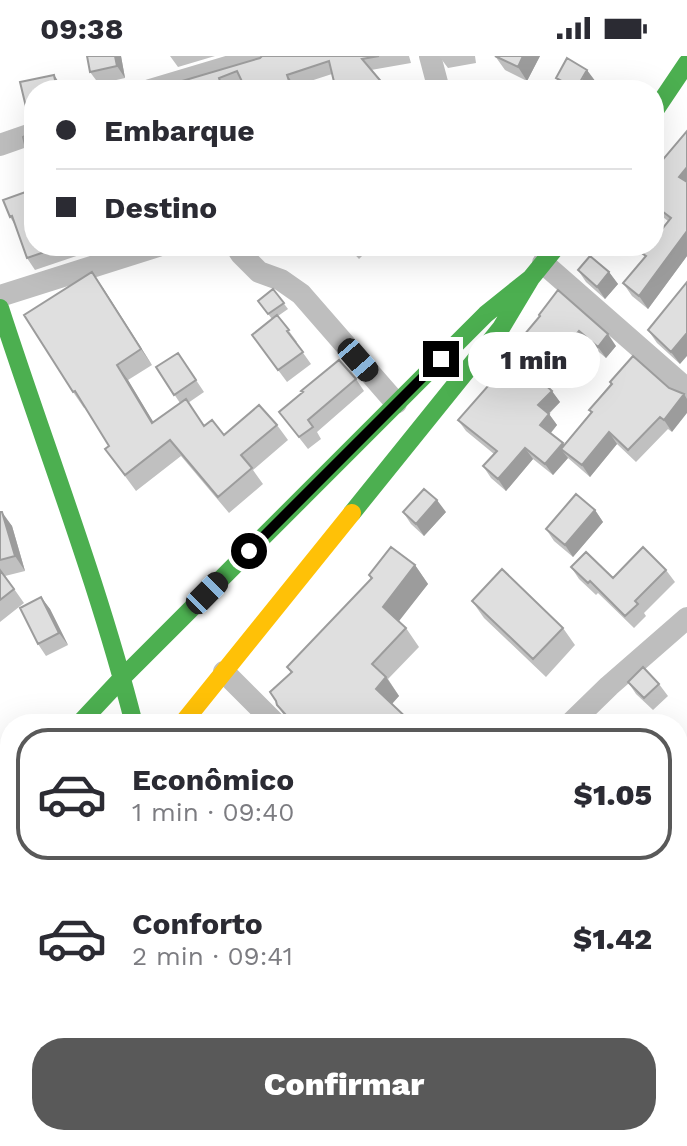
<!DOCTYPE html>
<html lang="pt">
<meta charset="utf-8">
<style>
body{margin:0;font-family:"Work Sans",sans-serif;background:#f2f2f3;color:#2b2b33;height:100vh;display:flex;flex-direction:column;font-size:30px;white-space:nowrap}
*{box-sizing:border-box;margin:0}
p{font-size:26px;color:#7c7c81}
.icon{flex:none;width:44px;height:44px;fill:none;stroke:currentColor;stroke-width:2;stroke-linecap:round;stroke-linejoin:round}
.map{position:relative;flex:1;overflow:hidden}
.side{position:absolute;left:0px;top:658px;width:688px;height:432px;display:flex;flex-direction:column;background:#fff;border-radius:32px 32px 0 0;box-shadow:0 8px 32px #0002}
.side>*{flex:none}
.hud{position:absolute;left:24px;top:24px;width:640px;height:176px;border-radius:32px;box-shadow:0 8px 32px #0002;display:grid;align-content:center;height:176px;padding:0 32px;background:#fff}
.end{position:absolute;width:36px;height:36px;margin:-18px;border:10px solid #000;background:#fff;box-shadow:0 0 0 4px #fff}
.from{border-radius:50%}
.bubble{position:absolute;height:56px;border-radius:28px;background:#fff;box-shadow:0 8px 32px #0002;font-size:26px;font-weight:800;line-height:56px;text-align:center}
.car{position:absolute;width:24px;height:48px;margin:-24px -12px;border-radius:10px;box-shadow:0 0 6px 2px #0007;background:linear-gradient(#222 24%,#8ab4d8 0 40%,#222 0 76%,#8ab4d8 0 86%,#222 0)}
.hud b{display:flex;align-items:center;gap:28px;height:76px;font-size:30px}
.hud b+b{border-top:2px solid #e1e1e2}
.hud i{width:20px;height:20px;background:#2b2b33}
ul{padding:14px 0 0;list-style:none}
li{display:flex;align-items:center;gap:24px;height:132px;margin:0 16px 12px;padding:0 16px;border:4px solid transparent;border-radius:32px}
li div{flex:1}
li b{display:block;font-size:30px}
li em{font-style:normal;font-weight:800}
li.selected{border-color:#595959}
li>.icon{width:72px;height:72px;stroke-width:1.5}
.primary-button{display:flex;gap:16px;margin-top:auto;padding:16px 32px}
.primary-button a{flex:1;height:92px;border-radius:32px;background:#595959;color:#fff;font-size:32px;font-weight:800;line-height:92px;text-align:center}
.status{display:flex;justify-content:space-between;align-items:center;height:56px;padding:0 40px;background:#fff;direction:ltr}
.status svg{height:22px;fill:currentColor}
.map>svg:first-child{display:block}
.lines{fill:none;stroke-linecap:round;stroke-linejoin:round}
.street{stroke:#bebebe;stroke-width:22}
.fast{stroke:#4caf50;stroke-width:18}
.slow{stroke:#ffc107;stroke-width:18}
.wall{fill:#c0c0c0}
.shaded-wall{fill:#9c9c9c}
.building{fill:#dfdfdf;stroke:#9c9c9c;stroke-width:2}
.route{stroke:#000;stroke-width:10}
</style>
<div class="status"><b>09:38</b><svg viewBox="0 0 49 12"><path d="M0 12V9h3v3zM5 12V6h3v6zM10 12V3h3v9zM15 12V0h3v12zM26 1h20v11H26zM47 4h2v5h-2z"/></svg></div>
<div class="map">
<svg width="687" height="1090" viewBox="0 0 687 1090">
<rect width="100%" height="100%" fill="#fff"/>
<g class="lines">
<path class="street" d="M430,0L439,34
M150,34L264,0
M0,89L34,77
M236,190L241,198L259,216L281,224L301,238L396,347
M543,207L687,333
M0,240L158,190
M224,616L276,668
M570,668L609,630L687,562
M678,772L687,764
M678,970L687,963
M169,1080L179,1090
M537,1090L548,1080"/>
<path class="fast" d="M654,56L687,7
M0,252C45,391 98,526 134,668
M352,457L501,272L531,222L557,190
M79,668L123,621L486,258L531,222
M0,749L10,739
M0,907L10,903
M0,967L10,979
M19,1090L27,1080
M72,1090L81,1080"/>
<path class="slow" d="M182,668L352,457"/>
</g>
<path class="wall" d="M121,0L125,22L99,28L90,16Z
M170,0H215L178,11Z
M262,0H409L411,7L371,14L388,34H336L332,18L295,30L297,34H246L243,28L227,34H155L260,2Z
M439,0H475L476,7L448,12Z
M495,0H540L527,25L505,14Z
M54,19L62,31L63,34H34V63L26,51L20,26Z
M556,22L596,26L591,34H564Z
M34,75V108L28,100Z
M687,75V200L648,253L632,240L623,227L645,201L643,198L668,165L654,154V114Z
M3,144L34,190H106L35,214L27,202L15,169L10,161Z
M254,190H278V191L261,198Z
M347,190H372L359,203Z
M578,214L609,216L618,228L605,243L586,226Z
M687,226L680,308L657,287L648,274Z
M103,232L152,309L128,324L153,366L180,347L156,311L178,297L204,336L188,347L204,370L224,379L277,369L288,384L253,414L263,428L229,457L181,400L136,435L105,393L109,390L85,351L84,352L73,336Z
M273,233L288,253L278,260L297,286L296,287L311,308L287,326L252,279L272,263L258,245Z
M540,261L616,290L606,302L587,286L549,332L560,346L549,358L557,369L551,377L564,389L591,356L589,354L633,300L672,376L668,373L636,406L617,388L590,421L568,402L553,419L533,403L506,435L491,422L483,410L494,398L466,375L458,364L517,297L513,292Z
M356,323L364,335L317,376L321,383L308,393L279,356L303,336Z
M595,454L603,466L573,501L554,485L546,473Z
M0,456L12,470L25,515L5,520L24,547L0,566Z
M403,456H446L424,480L411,468Z
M415,509L428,528L398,565L406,572L419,591L388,623L399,640L392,648L413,668H290L277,649L291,617L287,611L371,523L369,519Z
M571,511L613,522L666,514L675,526L644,557L646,560L634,572L598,537L596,539L579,523Z
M41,541L50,553L68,589L46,600L38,588Z
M472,545L563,572L575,589L546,621L484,562Z
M628,626L659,628L668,640L653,654L636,638Z
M678,710L687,715V751H683L678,754Z
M687,769V831L683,835L687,838V866L684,870L678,865V778Z"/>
<path class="shaded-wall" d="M115,0H121L125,22L117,10Z
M523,0H540L527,25L518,11Z
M587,14L596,26L591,34H577Z
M54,19L62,31L63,34H57Z
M287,19L295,30L297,34H292Z
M687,111V132L679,121Z
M687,175V200L648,253L639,240Z
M92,216L103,232L152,309L141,293Z
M609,216L618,228L605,243L597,231Z
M579,275L587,286L547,334L539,323Z
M687,277V300L680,308L671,296Z
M608,278L616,290L606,302L598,291Z
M117,309L128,324L163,382L152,367Z
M552,335L560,346L546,360L538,349Z
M684,338L687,343V357L672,376L664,364Z
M549,358L557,369L548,380L540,369Z
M609,376L617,388L590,421L582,409Z
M563,387L571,398L561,393L568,402L553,419L545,408Z
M525,392L533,403L506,435L498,423Z
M437,444L446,456L424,480L416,468Z
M595,454L603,466L573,501L565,489Z
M2,456L12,470L25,515L15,500Z
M415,509L428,528L396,569L383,551Z
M41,541L50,553L68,589L59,577Z
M386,621L399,640L389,651L376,633Z
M449,1080H462L455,1088Z"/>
<path class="building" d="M87,0H115L117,10L90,16Z
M262,0H379L362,3L384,29L379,34H336L329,5L287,19L292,34H246L237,15L219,22L223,34L155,33L260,2Z
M495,0H523L518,11Z
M567,2L587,14L576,33L556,22Z
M54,19L57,34H34V54L26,51L20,26Z
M34,75V98L28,100L23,81Z
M687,75V111L679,121L687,126V175L639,240L623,227L646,200L643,198L649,190H654V183L671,162L654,149V114Z
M34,133V190H62L27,202L12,160L10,161L3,144Z
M348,190H361L354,197Z
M590,200L609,216L597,231L578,214Z
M92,216L141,293L117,309L152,367L186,343L204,370L212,364L224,379L259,349L277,369L241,399L252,412L218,441L170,384L125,419L105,393L109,390L75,335L73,336L24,259Z
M687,226V277L671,296L648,274Z
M273,233L284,247L268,258L258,245Z
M558,234L608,278L598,291L579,275L539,323L552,335L538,349L549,358L540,369L563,387L545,408L525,392L498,423L483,410L497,395L458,364L518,296L513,292L540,260L539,259Z
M277,259L289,274L287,275L303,296L278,314L252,279Z
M178,297L196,324L174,339L156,311Z
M633,300L669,332L684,338L664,364L660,361L628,394L609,376L582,409L561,393L592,356L589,354L612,328L610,326Z
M339,304L356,323L308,364L313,371L299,381L279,356L303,336L301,335Z
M424,433L437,444L416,468L403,456Z
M576,438L595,454L565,489L546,473Z
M0,456H2L15,500L0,504Z
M391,491L415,509L383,551L406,572L372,608L386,621L376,633L413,668H294L277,649L276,645L270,636L292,616L287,611L372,522L369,519Z
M643,491L666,514L635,545L638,548L625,560L590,525L588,527L571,511L586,496L613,522Z
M502,513L563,572L533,603L472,545Z
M0,514L14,533L0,544Z
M41,541L59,577L38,588L20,552Z
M643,611L659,628L644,642L628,626Z
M681,708L687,715V741L684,739H678V710Z
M687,769V811L678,820V778Z
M678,830L687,838V846L678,855Z
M558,1080H585L591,1087L587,1090H551L560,1082Z"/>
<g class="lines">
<path class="route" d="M249,495L441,303"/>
</g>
</svg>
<i class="end from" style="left:249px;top:495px"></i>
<i class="end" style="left:441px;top:303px"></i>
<div class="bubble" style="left:468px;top:276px;width:132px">1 min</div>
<i class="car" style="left:358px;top:304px;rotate:139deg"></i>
<i class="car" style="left:207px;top:537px;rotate:45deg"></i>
<div class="hud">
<b><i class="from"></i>Embarque</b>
<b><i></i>Destino</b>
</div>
<section class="side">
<ul>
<li class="selected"><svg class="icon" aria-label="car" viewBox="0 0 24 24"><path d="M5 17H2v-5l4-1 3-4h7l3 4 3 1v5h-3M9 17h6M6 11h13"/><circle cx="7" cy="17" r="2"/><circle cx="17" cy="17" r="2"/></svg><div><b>Econômico</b><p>1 min · 09:40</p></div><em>$1.05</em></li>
<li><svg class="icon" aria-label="car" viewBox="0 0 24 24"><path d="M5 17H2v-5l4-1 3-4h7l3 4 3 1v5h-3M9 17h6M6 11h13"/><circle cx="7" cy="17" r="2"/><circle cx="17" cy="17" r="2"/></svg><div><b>Conforto</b><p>2 min · 09:41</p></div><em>$1.42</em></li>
</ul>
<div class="primary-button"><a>Confirmar</a></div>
</section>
</div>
